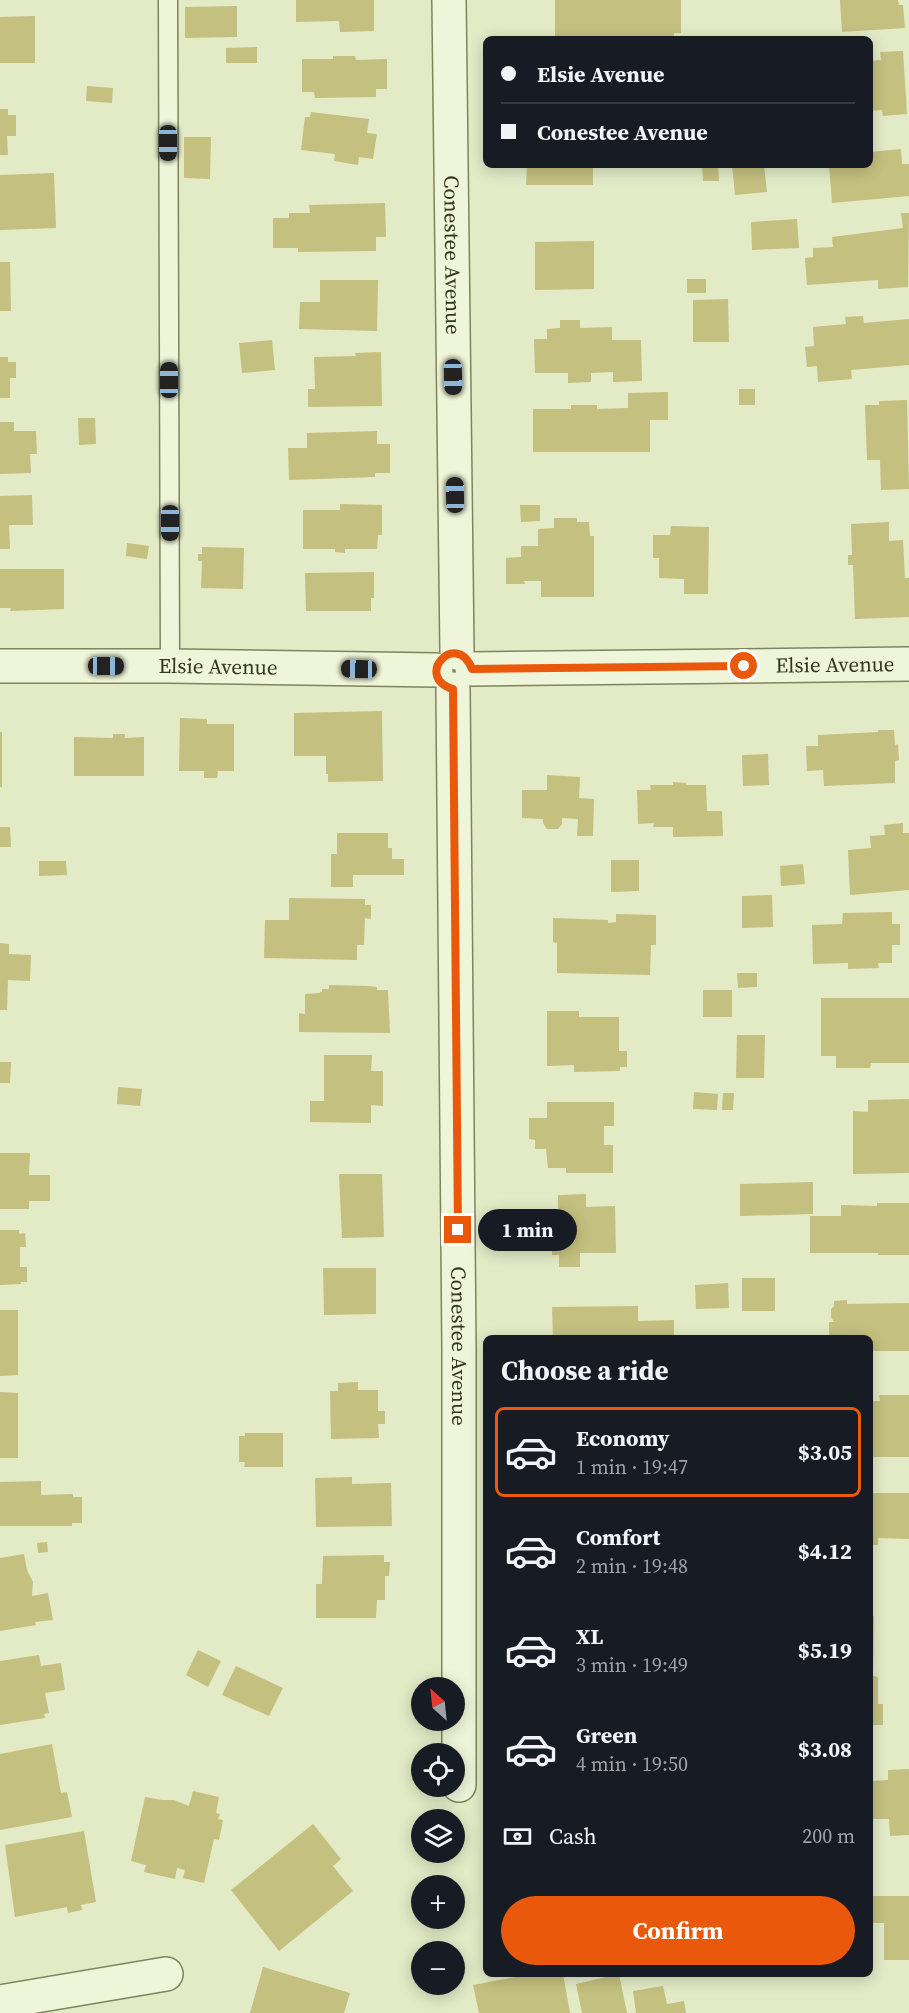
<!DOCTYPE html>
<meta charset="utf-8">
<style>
body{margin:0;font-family:"Source Serif 4",serif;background:#242831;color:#f1f3f6;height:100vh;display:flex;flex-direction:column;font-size:22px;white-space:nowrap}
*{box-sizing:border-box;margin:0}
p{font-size:20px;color:#9ea1a6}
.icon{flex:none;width:33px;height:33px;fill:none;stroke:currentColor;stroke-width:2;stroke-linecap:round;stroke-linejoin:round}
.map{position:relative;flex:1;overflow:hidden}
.panel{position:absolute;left:483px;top:1335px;width:390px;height:642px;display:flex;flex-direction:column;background:#171b24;border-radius:9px;box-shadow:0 3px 15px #0003}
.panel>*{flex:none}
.guide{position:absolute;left:483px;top:36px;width:390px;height:132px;border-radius:9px;box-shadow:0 3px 15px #0003;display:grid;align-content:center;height:132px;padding:0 18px;background:#171b24}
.needle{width:39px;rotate:333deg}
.fabs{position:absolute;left:411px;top:1677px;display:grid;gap:12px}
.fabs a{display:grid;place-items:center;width:54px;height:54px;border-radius:50%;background:#171b24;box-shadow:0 3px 15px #0003;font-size:30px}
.end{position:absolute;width:27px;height:27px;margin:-14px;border:8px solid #ea580c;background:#fff;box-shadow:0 0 0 3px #fff}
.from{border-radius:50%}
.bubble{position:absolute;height:42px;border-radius:21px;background:#171b24;box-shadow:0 3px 15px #0003;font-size:20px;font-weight:700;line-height:42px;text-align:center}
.car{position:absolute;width:18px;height:36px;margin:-18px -9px;border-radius:8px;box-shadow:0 0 4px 2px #0007;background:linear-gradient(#222 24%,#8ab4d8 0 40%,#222 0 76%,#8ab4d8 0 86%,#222 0)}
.guide b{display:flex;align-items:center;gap:21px;height:57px;font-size:22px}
.guide b+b{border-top:2px solid #363941}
.guide i{width:15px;height:15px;background:#f1f3f6}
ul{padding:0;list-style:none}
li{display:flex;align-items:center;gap:18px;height:90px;margin:0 12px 9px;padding:0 6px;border:3px solid transparent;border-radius:9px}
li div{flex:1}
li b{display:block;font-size:22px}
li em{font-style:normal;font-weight:700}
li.selected{border-color:#ea580c}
li>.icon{width:54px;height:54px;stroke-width:1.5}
h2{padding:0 18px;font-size:27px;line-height:72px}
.pay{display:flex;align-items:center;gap:15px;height:66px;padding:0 18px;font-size:22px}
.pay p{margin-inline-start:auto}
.action{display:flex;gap:12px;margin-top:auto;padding:12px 18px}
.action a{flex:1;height:69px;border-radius:36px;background:#ea580c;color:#fff;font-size:24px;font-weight:700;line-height:69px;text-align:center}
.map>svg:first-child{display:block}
.building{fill:#c4c07f}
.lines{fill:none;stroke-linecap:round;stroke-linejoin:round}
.lane-casing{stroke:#81835d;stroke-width:21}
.street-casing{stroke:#81835d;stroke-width:36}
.lane{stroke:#eff5d8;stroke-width:18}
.street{stroke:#eff5d8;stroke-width:33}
.route{stroke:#ea580c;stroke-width:8}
.labels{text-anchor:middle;stroke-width:4.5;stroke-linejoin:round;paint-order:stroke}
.street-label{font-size:21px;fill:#353520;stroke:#ebf2d4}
</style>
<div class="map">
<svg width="909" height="2013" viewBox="0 0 909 2013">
<rect width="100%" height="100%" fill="#e2eac6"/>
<path class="building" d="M296,0H374V31L340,32L339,21L296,22Z
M555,0H681V33H674V39H555Z
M840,0H898L899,5H903L905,28L842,32Z
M237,6V37L185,38V7Z
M35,16V63H0V17Z
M257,47V63H226V48Z
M903,51L907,114L883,116L882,110L870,111V61L881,60L880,52Z
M333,56H355L356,60L387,59V89H376V97L315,98L314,92H302V59H333Z
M87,86L113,88L112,103L86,101Z
M0,109H8V115H16V136H7L8,155H0Z
M311,112L369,119L367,133L377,134L373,159L359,157L358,165L334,161L335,154L301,150L305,117H310Z
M184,137H211L210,179L184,178Z
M901,149L902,164H909V196L832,203L829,165H870V152Z
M527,165H593V185H526Z
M702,165H718L719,181H703Z
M732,165H764L767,192L735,195Z
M54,173L56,228L0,230V175Z
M385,203L386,237H376V251L298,252V248H273V218H289V213H310L309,205Z
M901,213H909L908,287L878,289V280L807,285L805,258L813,257V248L833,247L832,237L903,228Z
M797,219L799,248L752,250L751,222Z
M594,241V289L535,290V242Z
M0,262H10L11,311H0Z
M687,279H706V293H687Z
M320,280H378L377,331L299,329L300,302H320Z
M728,299L729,342H693V300Z
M863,316L864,323L909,319V365L851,370L852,379L818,382L817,366L807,367L805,347L814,346L813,327L846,324L845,317Z
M560,320H580V328L612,327V340H641L642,381L613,382V372L591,373V382L568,383V373H535L534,339H547V329L560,328Z
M272,340L275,370L242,373L239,343Z
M381,352L382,406L308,407V389H315L314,357L356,356L355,353Z
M0,357H8V362H16V378H10V398H0Z
M739,389H755V405H739Z
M668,392V420H650V452H533V409H571V405H597V409L628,408V393Z
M907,400L909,489L881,490L880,460H867L865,405H879V401Z
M78,418H95L96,444L79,445Z
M0,422H14V431H36L37,454H30L31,473L0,474Z
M377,431V444H390V473H375V477L289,480L288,448H307V433Z
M32,495L33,525H9L10,549H0V496Z
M340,504L382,505V535H378L377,549H345V553L335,552V549H303V510H340Z
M520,505H540V521L521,522Z
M554,518H577V522H589L590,536H594V597H541V581H524L525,584H506V558L521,557V546H538V529L554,528Z
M889,522V541L903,540L905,578H909V617L855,619L853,565H848V555H852L851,524Z
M671,526L709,527L708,594H684V579L659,578V558H653V535H670Z
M127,543L149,546L147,559L126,556Z
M202,547L244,548L243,589L201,588L202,561H198V554H202Z
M0,569H64V609L10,611L11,608H0Z
M374,572V598H371V611H306L305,573Z
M382,711L383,781L328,782V774H326V756H294V713Z
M180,718L207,719V724H234V771H218L217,778H204V771H179Z
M878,730H894L895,745L898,744L899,760L895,761V783L824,786L823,770L807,771L806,746H818V735L878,732Z
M0,732H2V787H0Z
M113,734H125V738L144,737V776H74V737L113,738Z
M768,754L769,785L743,786L742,755Z
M547,775L580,777L579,798L594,799L593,836H577L578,819L562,818V824L558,829H547L543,823V819L522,818V790H547Z
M673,782L686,783V785H706L707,811H722L723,836L673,837V827H653L654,823L638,824L637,790H651L650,785H673Z
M903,823V833H909V890L850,895L848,850L871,848L870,836L885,835L884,825Z
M0,827H10L11,847H0Z
M337,833H388V848H392V859H404V875H353V887H331V854H337Z
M611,860H639V891L611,892Z
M39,861H66L67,875L39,876Z
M803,864L805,884L781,886L780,866Z
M772,895L773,927L742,928V896Z
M289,898L365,899V905H371V919L365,918L364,945H357V960L264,958L265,920H289Z
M892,912V924H900V945H892V963H878L879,968L848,969V963L813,964L812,925L842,924L843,913Z
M616,914L656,915V945H651L650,975L557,973V943L553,942V918L608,920V923L616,922Z
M0,943L9,944V954L31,955L30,981L8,980L7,1010H0Z
M737,973H757V987L738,988Z
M329,985L368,986L377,987V990H388L390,1033L299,1032V1013L305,1014V994L320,993V992H322V989H329Z
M703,990H732V1017H703Z
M821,998H909V1063H871L870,1068H836V1056H821Z
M547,1011H579V1017H619V1051H627V1067H620V1071L574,1072V1065L547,1066Z
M737,1035H765L764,1078H736Z
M324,1055H372L371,1071H383V1106L371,1105V1123L310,1122V1101H324Z
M0,1062H11L10,1083H0Z
M118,1087L142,1089L140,1106L117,1104Z
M694,1092L718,1094L717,1110L693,1109Z
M723,1093H734L733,1110H722Z
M909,1099V1173L853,1174V1111L868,1112V1100Z
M547,1102H614V1126H604V1145H613V1173H566V1168H548L546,1149H535V1140L529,1139V1118H547Z
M0,1153H30L29,1175H50V1201H29V1209H0Z
M339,1174H382L384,1237L342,1238Z
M813,1182V1214L740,1216V1184Z
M586,1194V1207L615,1206L616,1253H580V1267H559V1255H552V1218H558V1195Z
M877,1203H909V1255H878V1253H810V1216H841V1205L877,1206Z
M0,1230H19V1234L25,1233L26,1247H20V1267H27V1282H21V1284L0,1285Z
M323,1268H376V1314L324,1315Z
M742,1278H775V1311H742Z
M728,1283L729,1308L696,1309L695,1285Z
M847,1300V1304L909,1303V1351H870V1338H829V1322H834L831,1317V1309L834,1306V1301Z
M638,1306V1321L674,1320V1338H553L552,1307Z
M0,1310H18V1375L0,1376Z
M358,1382V1390H378V1411H385V1424H378L379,1438L331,1439L330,1391H338V1383Z
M0,1392L18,1393V1458H0Z
M879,1395H909V1457H870V1401H880Z
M245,1433H283V1467H244L245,1462H239V1436H245Z
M352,1477V1484L391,1483L392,1526L316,1527L315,1478Z
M41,1481V1495L73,1494V1497H82V1523H72V1526H0V1482Z
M870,1493H909V1539L878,1538V1545H870Z
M47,1542L48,1552L38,1553L37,1543Z
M24,1554L27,1570L33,1582L32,1596L48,1593L53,1620L35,1622L36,1625L0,1631V1558Z
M384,1555V1562H390L389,1576H385V1600H377L376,1618H316V1584H322L323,1556Z
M870,1616H874L873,1676L878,1677V1704H883V1725H870Z
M198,1650L221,1661L208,1687L186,1675Z
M39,1655L41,1666L61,1663L65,1690L45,1693L49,1713L44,1714L45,1718L0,1725V1661Z
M236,1666L283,1688L269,1716L222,1695Z
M52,1744L61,1793L67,1792L72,1817L0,1830V1754Z
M909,1769V1835L890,1836L889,1819H870V1781L888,1780V1770Z
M193,1791L219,1797L216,1813L220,1814L218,1819L223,1820L219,1840L214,1839L204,1883L183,1878L185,1870L177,1868L175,1879L144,1872L146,1865L131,1861L145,1797L162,1800H174L189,1806Z
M313,1824L341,1859L333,1866L353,1891L279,1951L231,1890Z
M84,1831L96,1902L81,1905L82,1910L68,1913L67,1907L15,1917L5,1845Z
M871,1896H909V1960H884V1923H871Z
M263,1967L350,1993L344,2013H250Z
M531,1974H563L570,2013H479L473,1985Z
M619,1974L627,2013H582L576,1984Z
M663,1986L667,2004L684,2001L686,2013H636L633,1991Z"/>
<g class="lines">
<defs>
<path id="lane" d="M168,0L170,666"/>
<g id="street">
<path id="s1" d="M449,0L457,653"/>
<path id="s2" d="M0,666H170L436,670"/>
<path id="s3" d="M472,669L909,664"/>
<path id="s4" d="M453,689L459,1349V1785"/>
<path d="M0,2002L166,1974"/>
</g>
</defs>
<use href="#lane" class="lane-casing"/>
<use href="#street" class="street-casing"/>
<use href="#lane" class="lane"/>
<use href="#street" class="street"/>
</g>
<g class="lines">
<path class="route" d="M458,1230L453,689C413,677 456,629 472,669L744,666"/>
</g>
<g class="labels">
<g class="street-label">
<text dy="7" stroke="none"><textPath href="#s1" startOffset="255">Conestee Avenue</textPath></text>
<text dy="7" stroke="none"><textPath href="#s3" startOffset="363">Elsie Avenue</textPath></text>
<text dy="7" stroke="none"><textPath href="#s2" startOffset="218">Elsie Avenue</textPath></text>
<text dy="7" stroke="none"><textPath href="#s4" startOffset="657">Conestee Avenue</textPath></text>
</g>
</g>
</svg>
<div class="fabs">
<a><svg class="needle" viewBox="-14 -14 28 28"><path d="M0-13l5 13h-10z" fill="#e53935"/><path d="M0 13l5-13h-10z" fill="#9ea1a6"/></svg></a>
<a><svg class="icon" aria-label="locate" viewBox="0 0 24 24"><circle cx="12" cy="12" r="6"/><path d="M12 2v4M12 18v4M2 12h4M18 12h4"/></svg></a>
<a><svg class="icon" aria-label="layers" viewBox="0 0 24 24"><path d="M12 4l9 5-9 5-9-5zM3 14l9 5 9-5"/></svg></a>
<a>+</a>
<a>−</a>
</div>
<i class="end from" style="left:744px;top:666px"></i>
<i class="end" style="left:458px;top:1230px"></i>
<div class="bubble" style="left:478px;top:1209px;width:99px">1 min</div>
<i class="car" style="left:168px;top:143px;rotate:180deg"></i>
<i class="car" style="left:453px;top:377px;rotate:179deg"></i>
<i class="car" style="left:169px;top:380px;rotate:0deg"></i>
<i class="car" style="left:455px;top:495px;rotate:359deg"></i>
<i class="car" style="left:170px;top:523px;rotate:180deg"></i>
<i class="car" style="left:106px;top:666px;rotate:90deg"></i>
<i class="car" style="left:359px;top:669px;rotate:271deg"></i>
<div class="guide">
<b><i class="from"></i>Elsie Avenue</b>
<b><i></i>Conestee Avenue</b>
</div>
<section class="panel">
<h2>Choose a ride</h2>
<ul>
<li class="selected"><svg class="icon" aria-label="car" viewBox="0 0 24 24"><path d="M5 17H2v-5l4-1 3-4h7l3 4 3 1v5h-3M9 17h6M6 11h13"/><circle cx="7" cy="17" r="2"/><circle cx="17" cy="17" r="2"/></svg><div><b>Economy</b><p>1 min · 19:47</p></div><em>$3.05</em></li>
<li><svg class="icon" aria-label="car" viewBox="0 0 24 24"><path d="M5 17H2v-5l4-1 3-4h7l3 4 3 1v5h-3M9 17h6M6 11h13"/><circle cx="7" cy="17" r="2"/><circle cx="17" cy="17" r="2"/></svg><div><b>Comfort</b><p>2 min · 19:48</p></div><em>$4.12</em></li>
<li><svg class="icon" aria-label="car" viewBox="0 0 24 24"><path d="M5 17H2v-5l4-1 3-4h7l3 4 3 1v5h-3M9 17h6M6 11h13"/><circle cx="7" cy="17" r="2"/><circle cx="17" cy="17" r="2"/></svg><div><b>XL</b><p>3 min · 19:49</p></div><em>$5.19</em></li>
<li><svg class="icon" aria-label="car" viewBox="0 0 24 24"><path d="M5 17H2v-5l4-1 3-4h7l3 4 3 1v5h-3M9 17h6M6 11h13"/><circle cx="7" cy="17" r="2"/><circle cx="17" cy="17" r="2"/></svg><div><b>Green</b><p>4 min · 19:50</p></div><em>$3.08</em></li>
</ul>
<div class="pay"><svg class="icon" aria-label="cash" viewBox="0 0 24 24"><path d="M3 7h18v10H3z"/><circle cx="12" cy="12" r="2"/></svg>Cash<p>200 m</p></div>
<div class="action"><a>Confirm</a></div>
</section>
</div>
